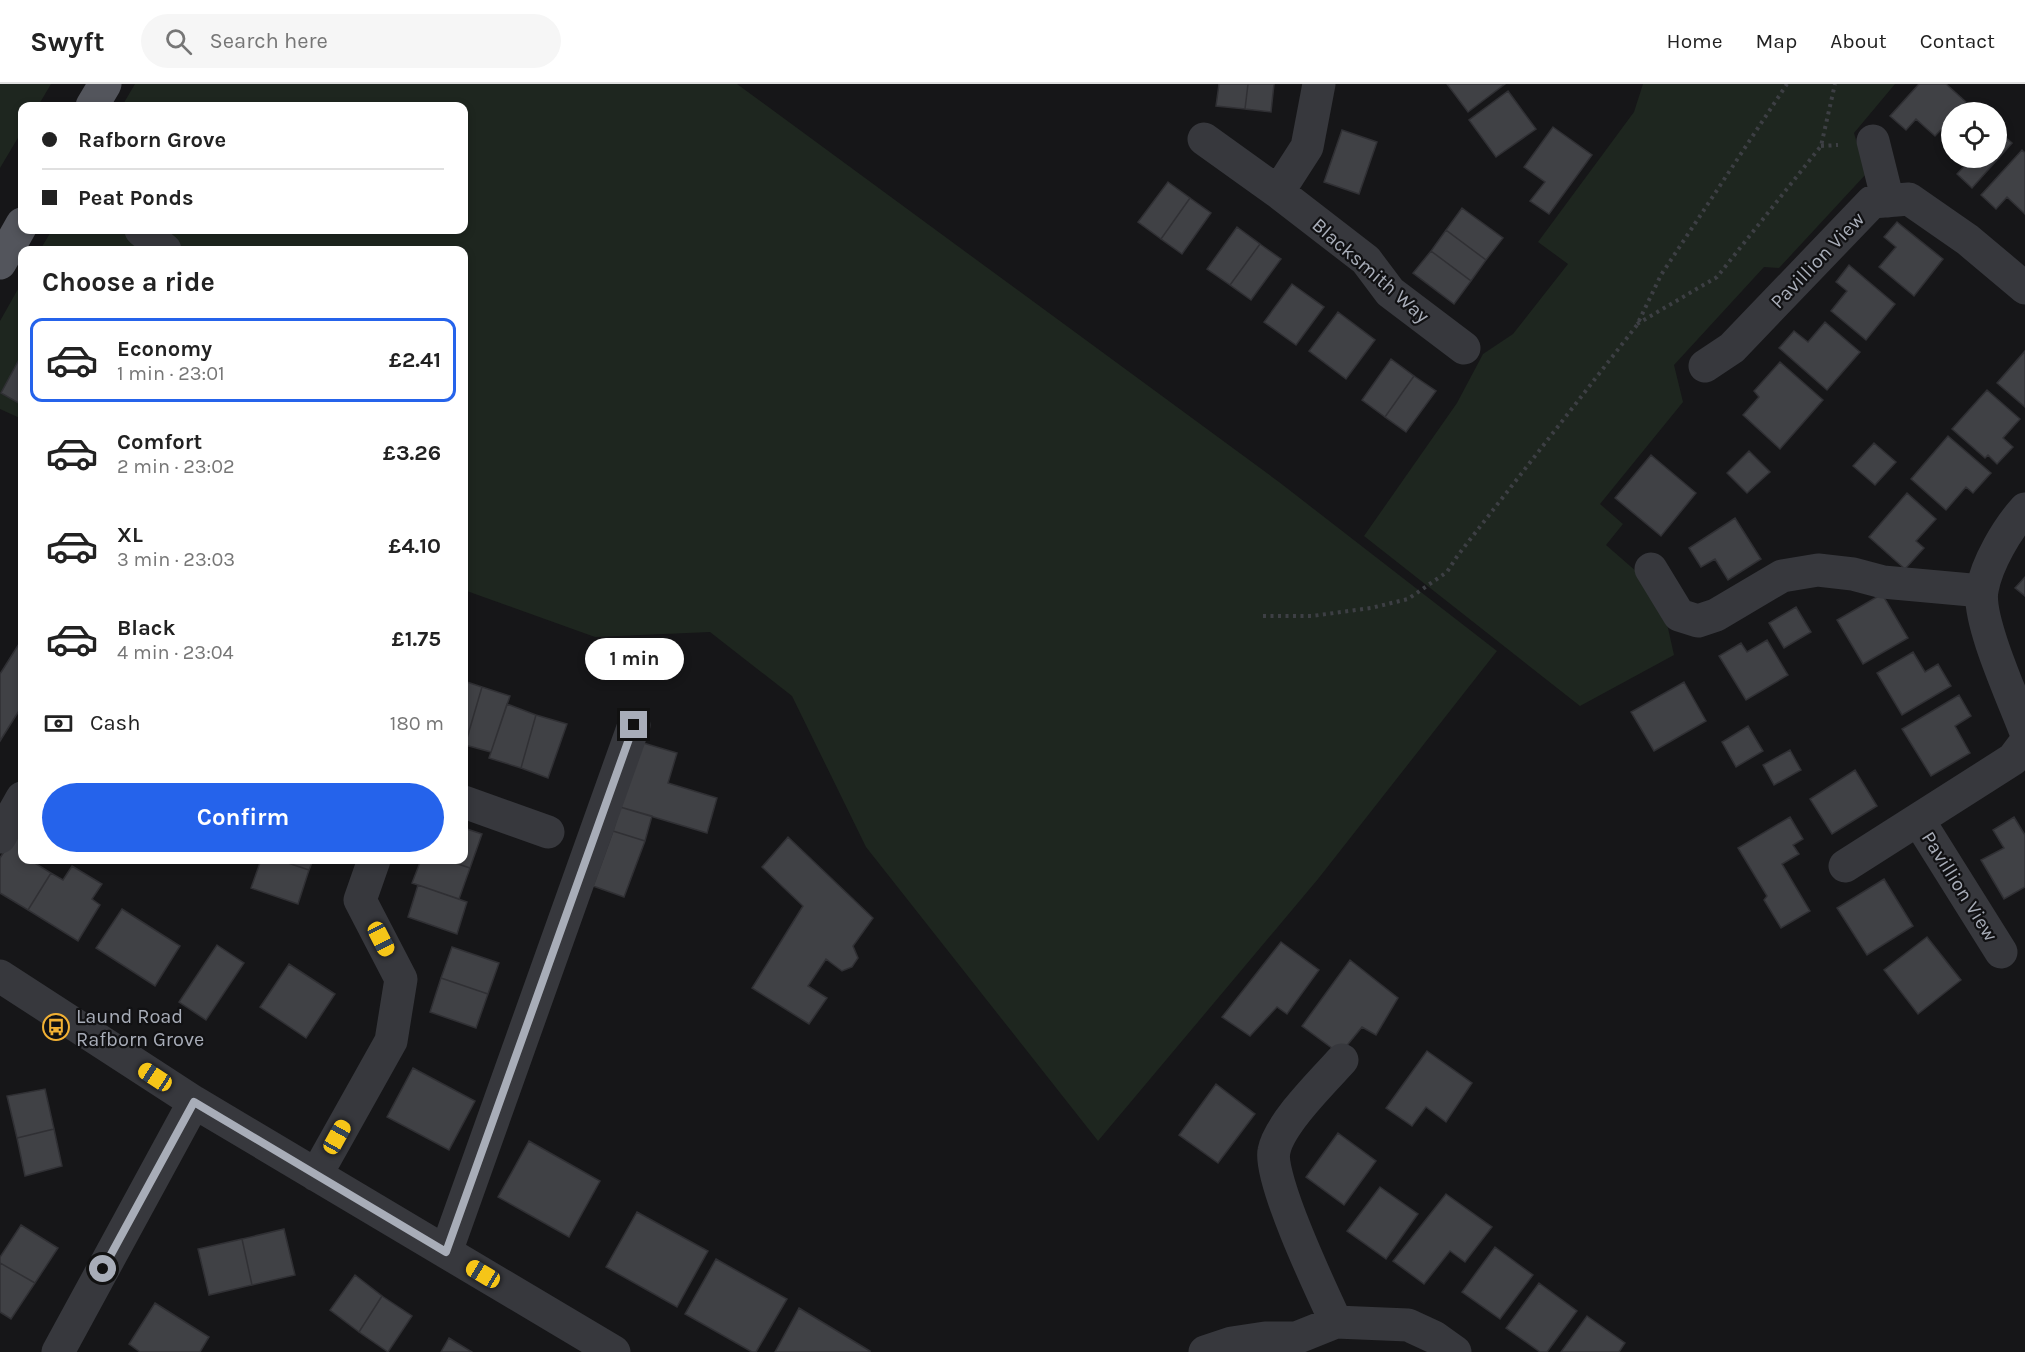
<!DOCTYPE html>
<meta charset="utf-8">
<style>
body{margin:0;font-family:Karla,sans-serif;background:#f6f6f6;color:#222;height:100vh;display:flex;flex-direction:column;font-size:22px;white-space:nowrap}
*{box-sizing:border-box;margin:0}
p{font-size:20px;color:#767676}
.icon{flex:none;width:33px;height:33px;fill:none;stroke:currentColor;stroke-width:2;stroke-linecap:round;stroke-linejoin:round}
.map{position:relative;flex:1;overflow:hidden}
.sheet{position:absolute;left:18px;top:162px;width:450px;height:618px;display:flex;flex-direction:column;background:#fff;border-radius:12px;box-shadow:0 3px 9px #0003}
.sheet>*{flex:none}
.top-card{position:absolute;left:18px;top:18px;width:450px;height:132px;border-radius:12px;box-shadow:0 3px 9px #0003;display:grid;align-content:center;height:132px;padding:0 24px;background:#fff}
.fabs{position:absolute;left:1941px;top:18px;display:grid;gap:12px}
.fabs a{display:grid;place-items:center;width:66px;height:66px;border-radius:50%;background:#fff;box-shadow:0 3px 9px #0003;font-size:30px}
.end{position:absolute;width:27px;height:27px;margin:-14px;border:8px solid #a8adb8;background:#111;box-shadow:0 0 0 3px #111}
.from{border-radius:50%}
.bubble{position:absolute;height:42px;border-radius:21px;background:#fff;box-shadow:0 3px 9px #0003;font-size:20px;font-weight:700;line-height:42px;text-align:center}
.car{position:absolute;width:18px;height:36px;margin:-18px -9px;border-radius:8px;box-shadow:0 0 4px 2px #0007;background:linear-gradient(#f5c518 24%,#345 0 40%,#f5c518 0 76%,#345 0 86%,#f5c518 0)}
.top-card b{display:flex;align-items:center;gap:21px;height:57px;font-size:22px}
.top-card b+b{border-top:2px solid #e0e0e0}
.top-card i{width:15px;height:15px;background:#222}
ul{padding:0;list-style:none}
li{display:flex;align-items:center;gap:18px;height:84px;margin:0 12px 9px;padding:0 12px;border:3px solid transparent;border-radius:12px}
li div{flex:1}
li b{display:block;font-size:22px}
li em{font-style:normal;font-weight:700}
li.current{border-color:#2563eb}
li>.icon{width:54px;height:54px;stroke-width:1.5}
h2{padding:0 24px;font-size:27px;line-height:72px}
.pay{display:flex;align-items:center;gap:15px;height:66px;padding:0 24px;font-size:22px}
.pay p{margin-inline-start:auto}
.cta{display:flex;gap:12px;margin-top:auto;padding:12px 24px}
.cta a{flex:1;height:69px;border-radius:36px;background:#2563eb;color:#fff;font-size:24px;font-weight:700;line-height:69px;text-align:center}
header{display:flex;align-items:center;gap:36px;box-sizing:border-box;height:84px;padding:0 30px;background:#fff;border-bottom:2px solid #e0e0e0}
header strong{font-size:28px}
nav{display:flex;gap:33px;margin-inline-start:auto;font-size:21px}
.search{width:420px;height:54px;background:#f6f6f6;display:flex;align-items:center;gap:15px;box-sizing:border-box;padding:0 21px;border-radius:33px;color:#767676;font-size:22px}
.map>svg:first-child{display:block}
.green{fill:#1e261f}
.building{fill:#404145;stroke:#303034;stroke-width:1.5}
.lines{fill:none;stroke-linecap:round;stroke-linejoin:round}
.path{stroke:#3d3f44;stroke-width:4;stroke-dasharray:3 4.5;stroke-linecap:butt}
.minor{stroke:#37383d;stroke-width:33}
.major{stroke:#53555c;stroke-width:33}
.route{stroke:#a8adb8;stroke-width:8}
.labels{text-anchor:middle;stroke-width:4.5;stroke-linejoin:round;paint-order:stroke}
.street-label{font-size:20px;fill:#a8adb8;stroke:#111113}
.poi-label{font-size:20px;fill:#a8adb8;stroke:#111113;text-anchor:start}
</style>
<header>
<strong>Swyft</strong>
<div class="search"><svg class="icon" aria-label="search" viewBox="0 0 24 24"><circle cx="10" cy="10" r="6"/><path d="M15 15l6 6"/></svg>Search here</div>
<nav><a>Home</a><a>Map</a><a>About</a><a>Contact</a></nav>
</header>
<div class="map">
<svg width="2025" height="1268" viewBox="0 0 2025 1268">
<rect width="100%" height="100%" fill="#161618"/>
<path class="green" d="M0,0H51L38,22H22V47L0,84Z
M135,0H737L1279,398L1497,567L1318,795L1098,1057L866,763L792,612L710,548L595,553L464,506V166H40L52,146H464V22H122Z
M1643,0H1895L1854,49L1866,90L1779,184L1764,183L1674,281L1683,318L1600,420L1623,440L1606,461L1645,495L1668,544L1674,571L1580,622L1364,452L1457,319L1483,270L1513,250L1568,180L1538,158L1634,28Z
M22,198V335L0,325V237Z"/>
<path class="building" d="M1219,0H1248L1245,25L1216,22Z
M1248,0H1274L1271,28L1245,25Z
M1447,0H1505L1468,28Z
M1919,0H1946L1966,18L1956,28H1952V34L1935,52L1916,35L1906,46L1890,32Z
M1508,7L1536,45L1496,73L1469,36Z
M1553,43L1592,71L1549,130L1530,117L1545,98L1524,83Z
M1996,45L2012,59L1972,104L1957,90L1967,79L1960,74H1996Z
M1342,46L1377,58L1359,110L1324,98Z
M2022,66L2025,69V130L2007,113L1996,125L1981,111Z
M1168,98L1190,114L1161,155L1138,138Z
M1190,114L1211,129L1182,170L1161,155Z
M1462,124L1503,154L1486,176L1446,146Z
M1897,138L1943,175L1914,212L1879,183L1896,163L1884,153Z
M1237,143L1260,160L1230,201L1207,185Z
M1446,146L1486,176L1471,197L1431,167Z
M1260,160L1281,175L1251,216L1230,201Z
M1431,167L1471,197L1454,220L1413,189Z
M1849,181L1895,220L1866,256L1831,227L1847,207L1836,198Z
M1292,200L1324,223L1296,261L1264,238Z
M1338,228L1375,256L1346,295L1309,267Z
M1825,238L1860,268L1827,306L1779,264L1794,247L1808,258Z
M2025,267V323L1997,299Z
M22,270V321L1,309Z
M1391,275L1414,292L1385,333L1362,316Z
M1780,278L1823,316L1780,365L1743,331L1759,313L1754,307Z
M1414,292L1436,307L1406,348L1385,333Z
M1987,306L2020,335L2003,354L2013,363L1997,380L1988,371L1985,374L1952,345Z
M1948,352L1991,389L1973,409L1966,403L1946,426L1911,395Z
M1874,359L1896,378L1875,401L1853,382Z
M1749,367L1770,388L1747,409L1727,389Z
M1651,371L1696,409L1661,452L1615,414Z
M1907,409L1936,435L1916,457L1924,464L1905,485L1869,453Z
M1735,434L1761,475L1728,496L1715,475L1701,483L1689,464Z
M2025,493V512L2015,504Z
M1882,510L1908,554L1863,580L1837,536Z
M1796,523L1811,548L1784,564L1769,539Z
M22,555V622L0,657V590Z
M1767,556L1788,591L1746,616L1719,572L1741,559L1747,568Z
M1913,568L1925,588L1938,580L1951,602L1902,631L1877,589Z
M464,597L482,603L465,661H464Z
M1684,598L1706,637L1654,667L1631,628Z
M482,603L510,612L491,668L465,661Z
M1959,611L1971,632L1955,642L1970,669L1931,692L1902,645Z
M507,620L536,631L521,684L489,674Z
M536,631L567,640L548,694L521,684Z
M1748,642L1763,667L1736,683L1722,658Z
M640,658L677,669L668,699L717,714L707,749L620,723Z
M1790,666L1801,686L1774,701L1763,681Z
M1855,686L1877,722L1832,750L1810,715Z
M620,723L652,732L645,757L613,747Z
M1790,733L1803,755L1793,761L1799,770L1782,780L1810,827L1781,844L1764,816L1767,812L1738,764Z
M2014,733L2025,751V803L2004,815L1981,776L2004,764L1993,746Z
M19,744L22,746V776H30L51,789L28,826L0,809V774Z
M464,744L482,750L470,784L446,776H464Z
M613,747L645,757L624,813L593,802Z
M788,753L873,834L853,862L858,874L852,883L842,887L826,875L808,902L827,914L809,940L752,904L803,822L762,783Z
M261,776H279L309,786L298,820L251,804Z
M279,776H313L309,786Z
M421,776H446L470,784L459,815L412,799Z
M72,782L102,800L92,815L100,821L78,857L28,826L51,789L63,796Z
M1884,795L1913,842L1867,871L1837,824Z
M418,801L467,818L457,850L408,833Z
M122,825L180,862L155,902L96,864Z
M1927,853L1961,896L1918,930L1884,886Z
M1281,858L1319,886L1287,930L1277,923L1250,952L1222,933Z
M217,861L244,879L206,936L179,918Z
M452,863L499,879L488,910L441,894Z
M1350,876L1398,914L1376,951L1362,943L1340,970L1302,942Z
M289,880L335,910L306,954L260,923Z
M441,894L488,910L476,944L430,928Z
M1427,967L1472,999L1446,1038L1426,1023L1412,1042L1386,1024Z
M413,984L475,1017L449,1066L387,1033Z
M1216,1000L1255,1030L1218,1079L1179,1051Z
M45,1005L54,1045L17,1054L7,1012Z
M54,1045L62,1082L25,1092L17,1054Z
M1338,1049L1376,1077L1344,1121L1306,1093Z
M529,1057L600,1097L569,1153L498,1113Z
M1380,1103L1418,1130L1386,1175L1347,1147Z
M1446,1110L1492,1143L1465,1178L1450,1167L1424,1200L1393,1177Z
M637,1128L708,1167L677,1223L606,1183Z
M21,1141L58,1164L35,1199L0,1179V1173Z
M284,1145L295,1191L252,1201L242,1155Z
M242,1155L252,1201L209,1211L198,1165Z
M1495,1163L1533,1191L1500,1235L1462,1208Z
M716,1175L787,1215L756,1268H752L685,1230Z
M0,1179L35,1199L11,1235L0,1228Z
M355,1191L382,1212L359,1248L330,1226Z
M1539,1199L1577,1227L1547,1268H1540L1506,1244Z
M382,1212L412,1232L388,1268L359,1248Z
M155,1219L209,1253L200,1268H140L129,1260Z
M799,1224L870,1267V1268H775Z
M1587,1232L1625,1259L1619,1268H1561Z
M449,1254L472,1268H441Z"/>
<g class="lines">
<path class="path" d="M1821,62L1838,61
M1637,240L1717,193L1821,62L1835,0
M1263,532H1312L1371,524L1408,515L1447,488L1458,471L1637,241L1661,191L1787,0"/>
<path class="minor" d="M1204,55L1278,108L1366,176L1390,208L1464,264
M1873,57L1888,117
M1278,108L1307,63L1319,0
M141,146L165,166
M1705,282L1732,264L1872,118L1909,115L1968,156L2025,204
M2025,425C2007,445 1987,479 1982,506C1977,536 2013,614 2025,646
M1651,485L1679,531L1698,537L1716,531L1782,492L1818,486L1853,490L1883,498L1982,507
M464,718L548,748
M1919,737L2001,868
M0,753L22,714
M1845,782L2013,675L2025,659
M0,892L194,1018L614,1268
M316,1091L391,957L401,895L360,816L374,776
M446,1168L634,641
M1336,1238C1322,1208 1268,1094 1274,1067C1279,1040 1323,997 1342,976
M58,1268L194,1018
M1205,1268L1232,1259L1265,1254H1296L1336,1238L1408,1241L1434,1253L1455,1268"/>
<path class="major" d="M92,22L105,0
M0,179L22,140"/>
</g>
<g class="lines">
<path class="route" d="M103,1185L194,1018L446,1168L634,641"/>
</g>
<defs>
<symbol id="bus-ring" viewBox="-11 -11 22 22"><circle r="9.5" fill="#111113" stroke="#f2b134" stroke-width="1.5"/><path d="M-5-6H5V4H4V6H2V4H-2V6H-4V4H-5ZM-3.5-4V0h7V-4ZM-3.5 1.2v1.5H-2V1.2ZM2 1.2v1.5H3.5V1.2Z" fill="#f2b134"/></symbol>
</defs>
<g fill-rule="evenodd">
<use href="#bus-ring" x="41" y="928" width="30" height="30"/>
</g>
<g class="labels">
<g class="street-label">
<text transform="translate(1817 176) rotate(-46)" y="7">Pavillion View</text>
<text transform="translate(1371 186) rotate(41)" y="7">Blacksmith Way</text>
<text transform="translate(1960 802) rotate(58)" y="7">Pavillion View</text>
</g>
<g class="poi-label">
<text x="76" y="939">Laund Road<tspan x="76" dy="23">Rafborn Grove</tspan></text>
</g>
</g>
</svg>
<div class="fabs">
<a><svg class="icon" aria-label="locate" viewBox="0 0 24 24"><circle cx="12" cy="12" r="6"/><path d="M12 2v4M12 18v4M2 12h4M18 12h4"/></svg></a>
</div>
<i class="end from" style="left:103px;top:1185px"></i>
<i class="end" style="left:634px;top:641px"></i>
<div class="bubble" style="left:585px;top:554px;width:99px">1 min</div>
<i class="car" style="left:381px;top:855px;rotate:153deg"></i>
<i class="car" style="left:155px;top:993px;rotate:303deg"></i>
<i class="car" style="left:337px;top:1053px;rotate:29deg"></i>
<i class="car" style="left:483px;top:1190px;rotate:301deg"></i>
<div class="top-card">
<b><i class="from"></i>Rafborn Grove</b>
<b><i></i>Peat Ponds</b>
</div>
<section class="sheet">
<h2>Choose a ride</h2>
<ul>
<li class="current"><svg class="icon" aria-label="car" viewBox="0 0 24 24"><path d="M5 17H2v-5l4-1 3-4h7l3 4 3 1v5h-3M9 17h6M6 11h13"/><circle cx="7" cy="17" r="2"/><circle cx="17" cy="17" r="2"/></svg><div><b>Economy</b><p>1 min · 23:01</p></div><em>£2.41</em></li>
<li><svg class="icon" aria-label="car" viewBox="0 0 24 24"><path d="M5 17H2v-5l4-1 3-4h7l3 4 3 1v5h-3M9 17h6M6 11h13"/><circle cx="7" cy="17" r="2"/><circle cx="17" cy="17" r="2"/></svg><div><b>Comfort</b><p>2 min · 23:02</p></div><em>£3.26</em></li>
<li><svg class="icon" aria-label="car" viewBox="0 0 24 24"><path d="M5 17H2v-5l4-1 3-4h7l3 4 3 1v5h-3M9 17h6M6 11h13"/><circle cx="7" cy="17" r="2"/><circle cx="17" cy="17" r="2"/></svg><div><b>XL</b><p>3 min · 23:03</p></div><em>£4.10</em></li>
<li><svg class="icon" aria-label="car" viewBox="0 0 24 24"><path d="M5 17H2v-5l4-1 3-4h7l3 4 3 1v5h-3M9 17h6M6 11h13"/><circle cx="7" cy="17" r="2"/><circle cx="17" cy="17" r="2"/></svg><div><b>Black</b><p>4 min · 23:04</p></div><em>£1.75</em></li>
</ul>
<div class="pay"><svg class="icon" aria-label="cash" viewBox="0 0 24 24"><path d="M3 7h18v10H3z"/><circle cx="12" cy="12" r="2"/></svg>Cash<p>180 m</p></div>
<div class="cta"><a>Confirm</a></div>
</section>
</div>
